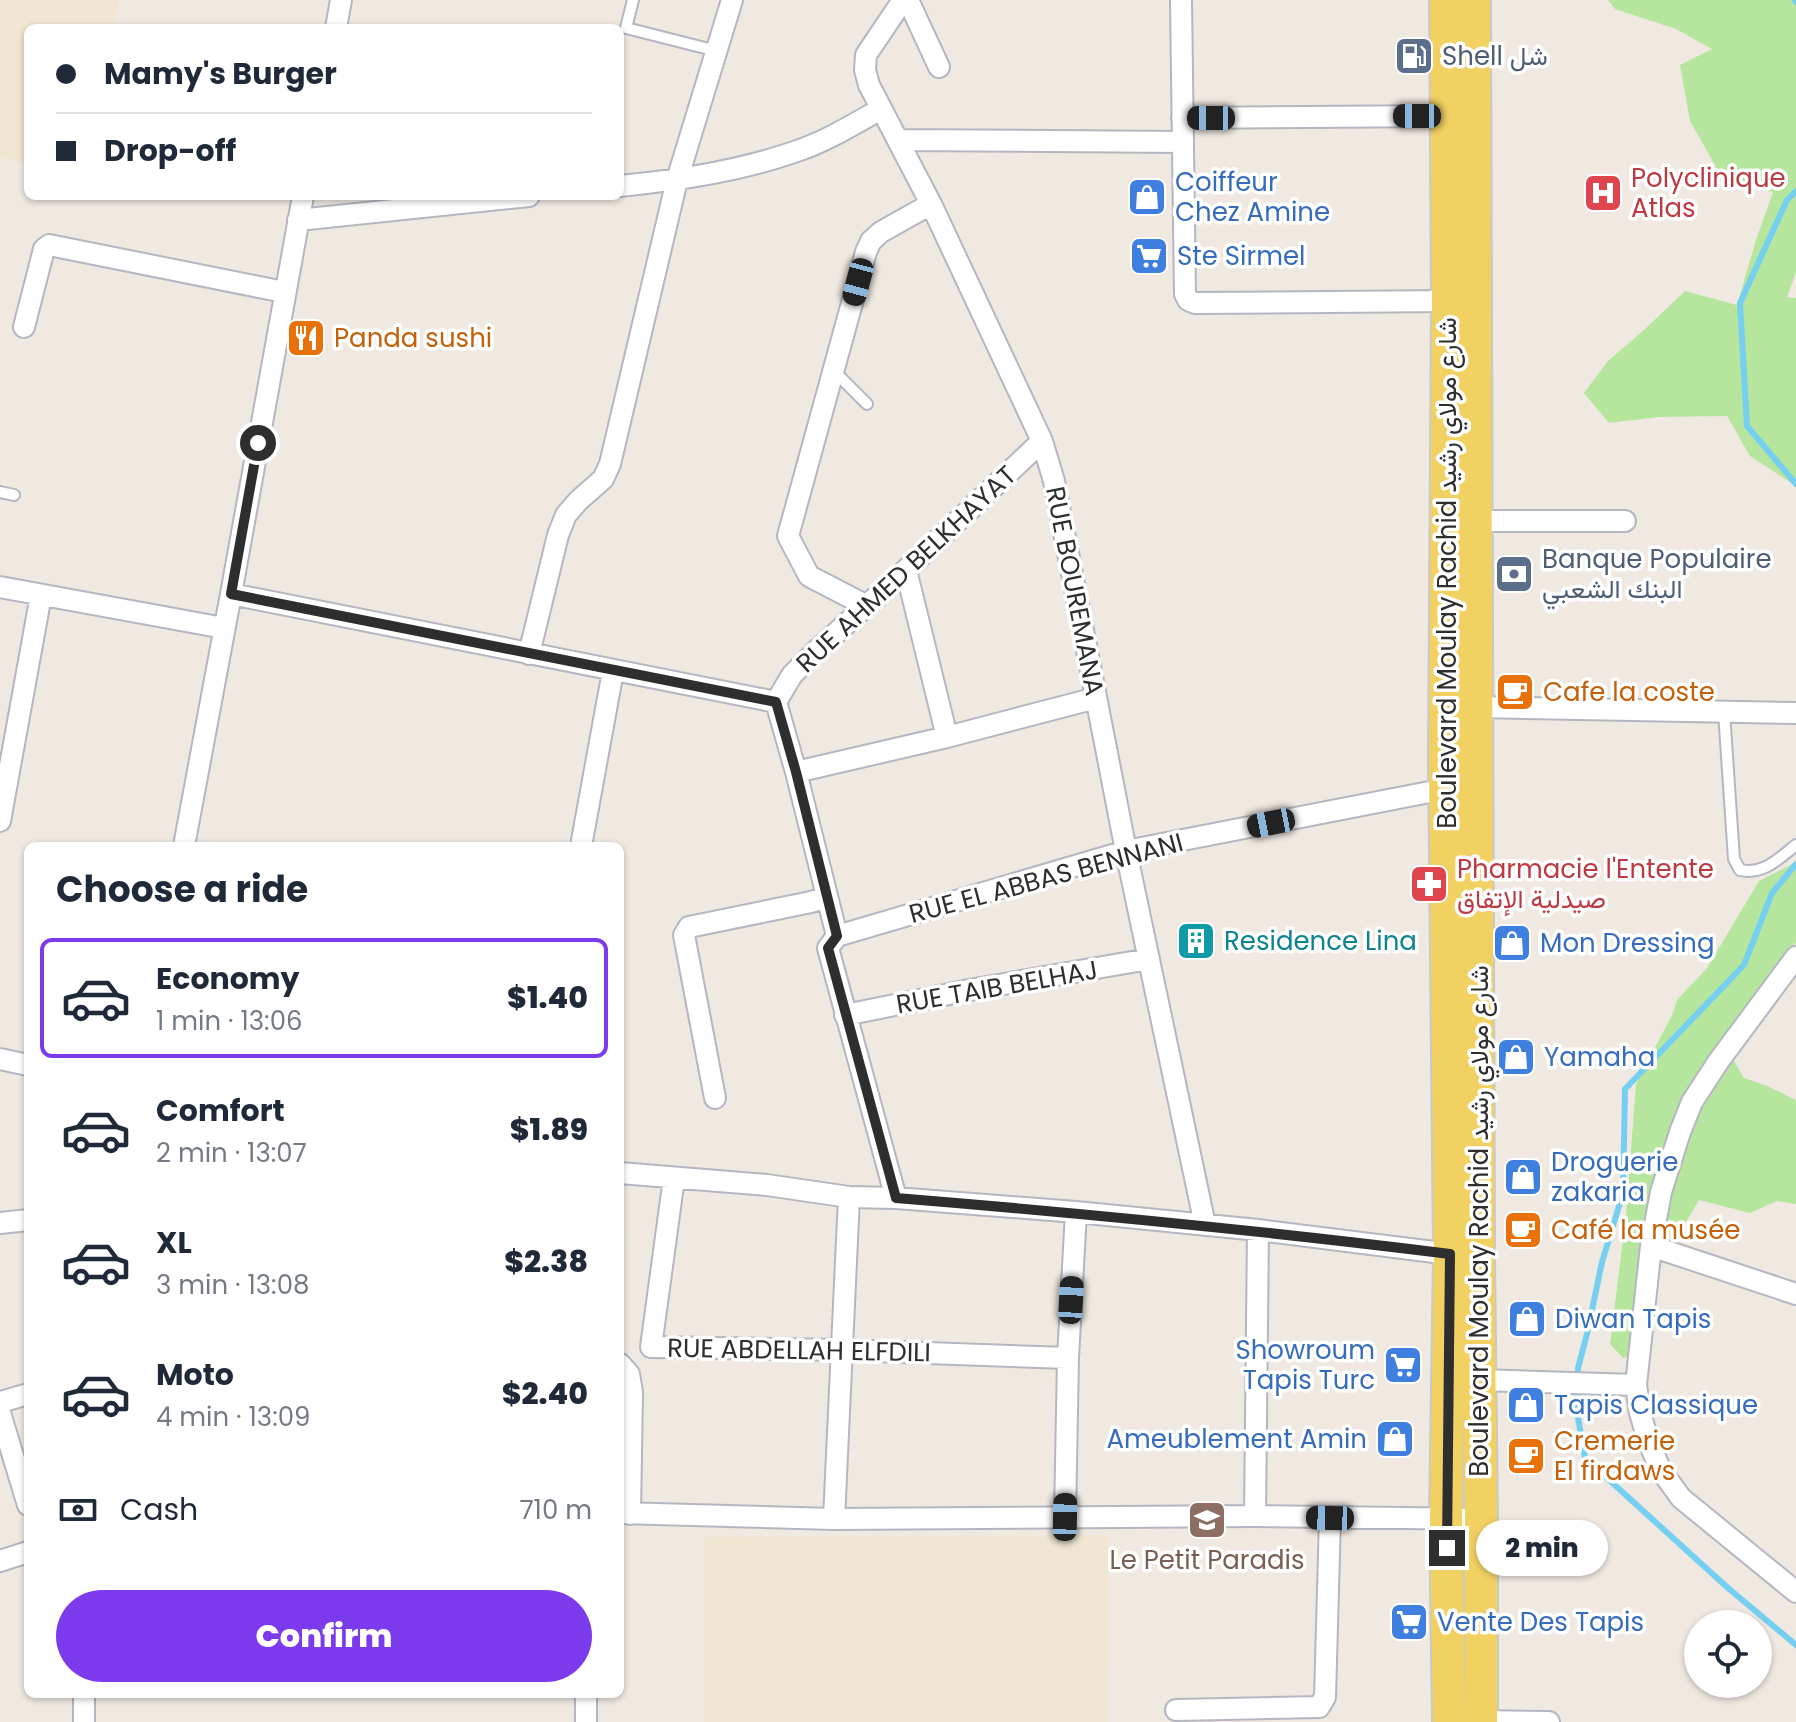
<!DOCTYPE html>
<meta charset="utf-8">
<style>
body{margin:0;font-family:Poppins,Vazirmatn,sans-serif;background:#f2f2f3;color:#1f2937;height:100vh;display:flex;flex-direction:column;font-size:30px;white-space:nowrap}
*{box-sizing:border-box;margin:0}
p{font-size:26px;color:#747a83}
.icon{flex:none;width:44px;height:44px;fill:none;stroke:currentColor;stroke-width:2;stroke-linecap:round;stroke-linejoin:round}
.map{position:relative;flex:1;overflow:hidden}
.details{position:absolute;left:24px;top:842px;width:600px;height:856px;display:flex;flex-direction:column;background:#fff;border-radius:12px;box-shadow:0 2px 6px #0004}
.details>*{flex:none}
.top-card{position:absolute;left:24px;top:24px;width:600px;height:176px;border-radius:12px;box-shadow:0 2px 6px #0004;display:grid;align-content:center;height:176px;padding:0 32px;background:#fff}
.fabs{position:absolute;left:1684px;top:1610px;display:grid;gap:16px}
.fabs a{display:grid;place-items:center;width:88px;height:88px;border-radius:50%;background:#fff;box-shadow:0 2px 6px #0004;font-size:40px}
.end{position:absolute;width:36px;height:36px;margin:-18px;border:10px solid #2e2e2e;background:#fff;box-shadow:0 0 0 4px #fff}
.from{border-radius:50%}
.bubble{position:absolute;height:56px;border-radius:28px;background:#fff;box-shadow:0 2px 6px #0004;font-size:26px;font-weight:800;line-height:56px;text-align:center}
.car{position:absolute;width:24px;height:48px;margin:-24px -12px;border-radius:10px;box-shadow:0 0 6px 2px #0007;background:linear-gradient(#222 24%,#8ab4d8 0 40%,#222 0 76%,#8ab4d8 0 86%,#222 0)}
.top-card b{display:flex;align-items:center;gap:28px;height:76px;font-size:30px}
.top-card b+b{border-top:2px solid #e0e1e3}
.top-card i{width:20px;height:20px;background:#1f2937}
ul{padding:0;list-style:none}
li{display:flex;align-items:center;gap:24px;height:120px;margin:0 16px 12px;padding:0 16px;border:4px solid transparent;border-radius:12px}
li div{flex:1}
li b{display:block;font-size:30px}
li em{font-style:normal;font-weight:800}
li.selected{border-color:#7c3aed}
li>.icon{width:72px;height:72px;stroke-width:1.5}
h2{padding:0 32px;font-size:36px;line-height:96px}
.pay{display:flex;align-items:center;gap:20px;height:88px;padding:0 32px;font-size:30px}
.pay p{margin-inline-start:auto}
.button{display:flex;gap:16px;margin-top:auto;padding:16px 32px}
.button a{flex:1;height:92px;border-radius:48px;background:#7c3aed;color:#fff;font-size:32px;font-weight:800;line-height:92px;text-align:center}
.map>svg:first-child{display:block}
.education{fill:#f0e6d1}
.green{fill:#b6e59e}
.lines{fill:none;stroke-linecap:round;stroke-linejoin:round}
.stream{stroke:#75cff0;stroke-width:6}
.lane-casing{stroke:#b4b7c1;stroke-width:14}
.street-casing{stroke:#b4b7c1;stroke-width:24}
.primary-casing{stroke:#c9c9c9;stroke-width:36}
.lane{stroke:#fff;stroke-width:10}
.street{stroke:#fff;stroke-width:20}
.primary{stroke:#f2d163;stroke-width:32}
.route{stroke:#2e2e2e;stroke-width:10}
.labels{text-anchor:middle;stroke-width:7;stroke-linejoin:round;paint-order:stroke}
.service-label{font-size:26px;fill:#4e5e75;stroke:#fff;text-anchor:start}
.health-label{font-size:26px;fill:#be3a42;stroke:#fff;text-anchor:start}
.shop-label{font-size:26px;fill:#366cbe;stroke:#fff;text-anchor:start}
.food-label{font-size:26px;fill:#c56008;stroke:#fff;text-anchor:start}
.street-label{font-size:26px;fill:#2e2e2e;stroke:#fff}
.culture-label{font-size:26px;fill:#0d838f;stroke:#fff;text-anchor:start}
.education-label{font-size:26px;fill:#785e54;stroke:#fff}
</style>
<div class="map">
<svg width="1796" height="1722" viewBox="0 0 1796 1722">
<rect width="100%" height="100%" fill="#efe9e1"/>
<path class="education" d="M0,0H119L113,28H28V163L0,157Z
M1109,1535L1107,1722H705V1537Z"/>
<path class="green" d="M1608,0H1796V272L1787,297L1796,298V486L1750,456L1727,416L1658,417L1609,423L1584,393L1608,361L1645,329L1685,291L1737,305L1756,240L1773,192L1724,181L1690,121L1680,65L1712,49L1676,29L1615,9Z
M1796,862V943L1723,1042L1744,1078L1767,1086L1796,1100V1204L1777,1201L1750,1213L1699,1200L1676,1239L1644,1258L1634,1355L1623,1358L1610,1344L1626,1215L1636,1084L1672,1015L1677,1000L1707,968L1759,881Z"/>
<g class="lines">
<path class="stream" d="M1795,0L1796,2
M1796,191L1787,200L1740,303L1747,426L1796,484
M1796,864L1772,893L1744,965L1625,1089L1623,1193L1602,1262L1587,1334L1578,1368L1576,1406L1585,1458L1728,1588L1796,1645"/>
<defs>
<path id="lane" d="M633,0L626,28L717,51
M834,371L867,404
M0,492L14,495
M1724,712L1734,859L1740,870C1764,875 1778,859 1796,845"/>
<path id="street" d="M903,0L866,55L865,70L869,85L931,204L1042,441L1054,481L1126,851L1205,1225
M908,0L939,67
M1181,0L1185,294L1188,300L1195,303L1448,301
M336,28L341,0
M1182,118L1446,116
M898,140L1182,142
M620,186C680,180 740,171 797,151C827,141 854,124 881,109
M298,220L529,196
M24,327L44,249L49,245L284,292
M1476,521H1625
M906,570L947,737
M0,587L224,628
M231,594L776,702
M865,605L809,576L788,536L866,252L871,241L881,232L931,204
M529,654L558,535L566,515L578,501L603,479L610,464L677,180L732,0
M776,702L796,772L837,936L828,948L896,1198
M776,702L792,675L815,652L906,570L1042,441
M1476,707L1796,713
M796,772L947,737L1096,698
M0,821L41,595
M184,846L231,594L303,196
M581,846L613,671
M837,936L1126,851L1445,789
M1796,957L1718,1062L1692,1102L1680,1132L1661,1192L1651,1246L1636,1385L1640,1413L1648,1440L1660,1469L1681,1498L1796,1592
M845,1015L969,990L1149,959
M0,1059L28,1065
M715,1098L684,935L689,927L811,902L827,897
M620,1173L767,1185L849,1197L896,1198L1076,1212L1258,1230L1450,1254
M0,1223L28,1220
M1651,1246L1796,1294
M651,1347L843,1350L1068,1358
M651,1347L674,1178
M620,1364L629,1374L632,1392L630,1514
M1480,1380L1636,1385
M0,1404L1,1402L28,1394
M0,1413L28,1505
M620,1513L834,1519L1255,1516L1481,1519
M1255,1516L1258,1230
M1065,1517L1068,1358L1076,1212
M834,1519L849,1197
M0,1561L28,1552
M84,1694V1722
M1176,1710L1319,1707L1325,1697L1330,1518
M1481,1721L1549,1722
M586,1722V1694"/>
<path id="primary" d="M1446,0L1448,301L1445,760L1450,1254L1446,1519L1449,1722
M1474,0L1478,1256L1481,1519V1722"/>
</defs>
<use href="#lane" class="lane-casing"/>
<use href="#street" class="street-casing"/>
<use href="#primary" class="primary-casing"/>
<use href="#lane" class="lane"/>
<use href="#street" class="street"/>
<use href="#primary" class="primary"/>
</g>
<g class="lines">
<path class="route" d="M258,443L231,594L776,702L796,772L837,936L828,948L896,1198C1081,1213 1265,1231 1450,1254L1447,1548"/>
</g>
<defs>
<symbol id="fuel-square" viewBox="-11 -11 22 22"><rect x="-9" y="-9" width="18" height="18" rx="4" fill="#5c6f8a" stroke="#fff"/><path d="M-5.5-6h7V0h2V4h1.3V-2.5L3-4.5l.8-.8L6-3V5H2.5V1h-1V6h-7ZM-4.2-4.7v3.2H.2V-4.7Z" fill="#fff"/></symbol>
<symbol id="hospital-square" viewBox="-11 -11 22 22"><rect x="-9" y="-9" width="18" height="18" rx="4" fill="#e0444e" stroke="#fff"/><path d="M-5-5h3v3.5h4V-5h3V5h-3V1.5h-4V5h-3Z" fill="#fff"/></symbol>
<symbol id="shop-square" viewBox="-11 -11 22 22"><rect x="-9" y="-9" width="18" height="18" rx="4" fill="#3f7fe0" stroke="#fff"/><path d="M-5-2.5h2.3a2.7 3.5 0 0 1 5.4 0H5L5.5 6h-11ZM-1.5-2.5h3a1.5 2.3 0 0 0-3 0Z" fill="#fff"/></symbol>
<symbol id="supermarket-square" viewBox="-11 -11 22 22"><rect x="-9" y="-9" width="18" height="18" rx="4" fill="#3f7fe0" stroke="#fff"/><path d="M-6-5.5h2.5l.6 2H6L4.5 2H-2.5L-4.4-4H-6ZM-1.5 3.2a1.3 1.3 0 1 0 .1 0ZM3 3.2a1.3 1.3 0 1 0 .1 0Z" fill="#fff"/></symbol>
<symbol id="restaurant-square" viewBox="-11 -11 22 22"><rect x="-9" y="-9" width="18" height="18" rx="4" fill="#e8710a" stroke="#fff"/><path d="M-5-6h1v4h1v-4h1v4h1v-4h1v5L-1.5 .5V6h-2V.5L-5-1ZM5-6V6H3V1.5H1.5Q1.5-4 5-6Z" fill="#fff"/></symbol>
<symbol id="bank-square" viewBox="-11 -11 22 22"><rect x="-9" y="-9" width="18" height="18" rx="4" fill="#5c6f8a" stroke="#fff"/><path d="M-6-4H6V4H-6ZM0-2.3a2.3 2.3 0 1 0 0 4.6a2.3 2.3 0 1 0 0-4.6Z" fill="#fff"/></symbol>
<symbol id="cafe-square" viewBox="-11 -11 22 22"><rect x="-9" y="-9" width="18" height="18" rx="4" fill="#e8710a" stroke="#fff"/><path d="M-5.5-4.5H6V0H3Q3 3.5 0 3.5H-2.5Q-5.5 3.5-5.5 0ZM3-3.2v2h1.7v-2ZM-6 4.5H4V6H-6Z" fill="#fff"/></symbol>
<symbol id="pharmacy-square" viewBox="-11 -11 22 22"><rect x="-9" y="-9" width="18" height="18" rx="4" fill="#e0444e" stroke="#fff"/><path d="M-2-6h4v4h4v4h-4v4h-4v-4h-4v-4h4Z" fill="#fff"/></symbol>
<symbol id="building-square" viewBox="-11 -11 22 22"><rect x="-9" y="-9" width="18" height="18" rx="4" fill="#0f9aa8" stroke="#fff"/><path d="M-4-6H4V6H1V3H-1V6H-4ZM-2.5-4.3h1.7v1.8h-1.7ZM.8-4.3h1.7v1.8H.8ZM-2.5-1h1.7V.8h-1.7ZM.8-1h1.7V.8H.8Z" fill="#fff"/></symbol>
<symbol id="school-square" viewBox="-11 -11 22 22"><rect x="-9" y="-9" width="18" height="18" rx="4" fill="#8d6e63" stroke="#fff"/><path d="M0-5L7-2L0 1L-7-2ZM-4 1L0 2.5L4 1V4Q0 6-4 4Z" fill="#fff"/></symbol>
</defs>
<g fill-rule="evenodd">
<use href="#fuel-square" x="1392" y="34" width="44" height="44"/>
<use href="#hospital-square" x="1581" y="171" width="44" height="44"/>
<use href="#shop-square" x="1125" y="175" width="44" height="44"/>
<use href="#supermarket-square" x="1127" y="234" width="44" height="44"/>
<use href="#restaurant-square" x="284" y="316" width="44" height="44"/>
<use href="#bank-square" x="1492" y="552" width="44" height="44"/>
<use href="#cafe-square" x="1493" y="670" width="44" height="44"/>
<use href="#pharmacy-square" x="1407" y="862" width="44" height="44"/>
<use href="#building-square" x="1174" y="919" width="44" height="44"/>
<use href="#shop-square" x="1490" y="921" width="44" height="44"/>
<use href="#shop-square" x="1494" y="1035" width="44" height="44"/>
<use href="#shop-square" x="1501" y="1155" width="44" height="44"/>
<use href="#cafe-square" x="1501" y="1208" width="44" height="44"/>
<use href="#shop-square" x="1505" y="1297" width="44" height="44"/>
<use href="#supermarket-square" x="1381" y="1343" width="44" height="44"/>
<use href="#shop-square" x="1504" y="1383" width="44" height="44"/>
<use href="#shop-square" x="1373" y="1417" width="44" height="44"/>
<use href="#cafe-square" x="1504" y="1434" width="44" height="44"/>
<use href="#school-square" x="1185" y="1498" width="44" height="44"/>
<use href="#supermarket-square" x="1387" y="1600" width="44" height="44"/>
</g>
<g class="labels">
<g class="service-label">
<text x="1442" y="65">Shell شل</text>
<text x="1542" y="568">Banque Populaire<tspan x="1542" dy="30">البنك الشعبي</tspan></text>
</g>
<g class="health-label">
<text x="1631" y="187">Polyclinique<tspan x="1631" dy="30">Atlas</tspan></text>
<text x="1457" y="878">Pharmacie l'Entente<tspan x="1457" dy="30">صيدلية الإتفاق</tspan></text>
</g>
<g class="shop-label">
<text x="1175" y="191">Coiffeur<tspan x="1175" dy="30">Chez Amine</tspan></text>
<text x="1177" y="265">Ste Sirmel</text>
<text x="1540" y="952">Mon Dressing</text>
<text x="1544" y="1066">Yamaha</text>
<text x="1551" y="1171">Droguerie<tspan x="1551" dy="30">zakaria</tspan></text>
<text x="1555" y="1328">Diwan Tapis</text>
<text x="1375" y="1359" text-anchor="end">Showroum<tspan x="1375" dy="30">Tapis Turc</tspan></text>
<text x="1554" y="1414">Tapis Classique</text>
<text x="1367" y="1448" text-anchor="end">Ameublement Amin</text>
<text x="1437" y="1631">Vente Des Tapis</text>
</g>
<g class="food-label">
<text x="334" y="347">Panda sushi</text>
<text x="1543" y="701">Cafe la coste</text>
<text x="1551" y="1239">Café la musée</text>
<text x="1554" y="1450">Cremerie<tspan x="1554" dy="30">El firdaws</tspan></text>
</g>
<g class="street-label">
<text transform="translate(906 569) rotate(-43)" y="9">RUE AHMED BELKHAYAT</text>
<text transform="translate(1447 573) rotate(-90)" y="9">Boulevard Moulay Rachid شارع مولاي رشيد</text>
<text transform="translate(1075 591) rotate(79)" y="9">RUE BOUREMANA</text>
<text transform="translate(1046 878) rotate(-15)" y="9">RUE EL ABBAS BENNANI</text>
<text transform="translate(997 987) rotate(-10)" y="9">RUE TAIB BELHAJ</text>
<text transform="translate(1479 1221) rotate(-90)" y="9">Boulevard Moulay Rachid شارع مولاي رشيد</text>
<text transform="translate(799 1350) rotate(1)" y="9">RUE ABDELLAH ELFDILI</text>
</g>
<g class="culture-label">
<text x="1224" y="950">Residence Lina</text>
</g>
<g class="education-label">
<text x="1207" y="1569">Le Petit Paradis</text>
</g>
</g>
</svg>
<div class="fabs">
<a><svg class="icon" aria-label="locate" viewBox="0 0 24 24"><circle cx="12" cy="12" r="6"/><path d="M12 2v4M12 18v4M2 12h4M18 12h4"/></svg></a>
</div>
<i class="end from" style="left:258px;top:443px"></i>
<i class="end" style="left:1447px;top:1548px"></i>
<div class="bubble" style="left:1476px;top:1520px;width:132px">2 min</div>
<i class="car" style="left:1417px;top:116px;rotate:270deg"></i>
<i class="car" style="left:1211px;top:118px;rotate:270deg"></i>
<i class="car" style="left:858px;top:282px;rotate:195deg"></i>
<i class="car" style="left:1271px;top:823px;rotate:259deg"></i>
<i class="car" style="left:1071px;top:1300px;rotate:3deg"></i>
<i class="car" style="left:1065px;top:1517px;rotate:1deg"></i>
<i class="car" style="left:1330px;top:1518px;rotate:271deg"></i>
<div class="top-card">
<b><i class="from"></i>Mamy's Burger</b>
<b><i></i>Drop-off</b>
</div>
<section class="details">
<h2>Choose a ride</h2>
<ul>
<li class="selected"><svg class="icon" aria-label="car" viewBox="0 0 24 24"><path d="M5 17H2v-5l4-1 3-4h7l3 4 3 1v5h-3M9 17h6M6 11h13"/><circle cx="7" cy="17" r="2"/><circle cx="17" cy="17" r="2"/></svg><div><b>Economy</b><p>1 min · 13:06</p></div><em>$1.40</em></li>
<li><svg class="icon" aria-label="car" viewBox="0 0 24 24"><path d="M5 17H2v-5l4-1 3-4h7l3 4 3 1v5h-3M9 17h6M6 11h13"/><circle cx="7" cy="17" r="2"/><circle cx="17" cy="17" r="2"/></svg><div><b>Comfort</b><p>2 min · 13:07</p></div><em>$1.89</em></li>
<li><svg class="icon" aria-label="car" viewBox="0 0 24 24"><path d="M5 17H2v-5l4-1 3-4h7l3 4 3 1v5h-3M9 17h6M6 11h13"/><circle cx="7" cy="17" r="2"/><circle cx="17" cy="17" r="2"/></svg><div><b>XL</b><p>3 min · 13:08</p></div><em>$2.38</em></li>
<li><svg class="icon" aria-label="car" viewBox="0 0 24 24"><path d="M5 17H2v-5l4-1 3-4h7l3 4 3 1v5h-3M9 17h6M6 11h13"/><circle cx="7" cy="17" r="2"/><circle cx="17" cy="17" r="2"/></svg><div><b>Moto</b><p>4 min · 13:09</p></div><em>$2.40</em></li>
</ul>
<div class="pay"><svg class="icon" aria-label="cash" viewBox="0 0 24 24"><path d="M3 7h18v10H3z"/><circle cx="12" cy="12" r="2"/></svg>Cash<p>710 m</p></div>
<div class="button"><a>Confirm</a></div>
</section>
</div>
